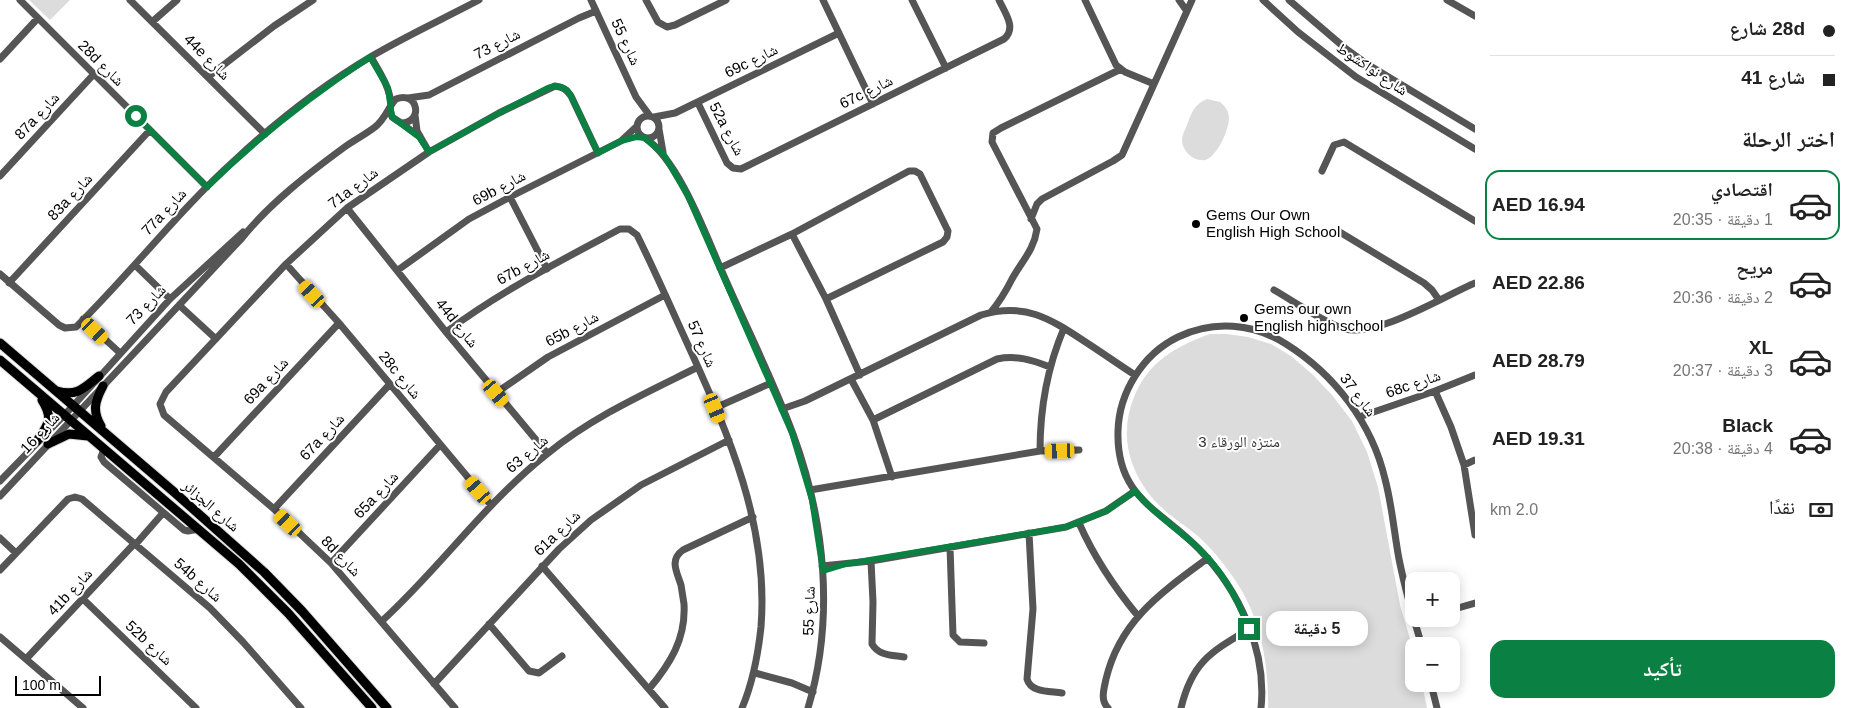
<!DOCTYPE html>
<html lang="ar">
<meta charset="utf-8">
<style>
body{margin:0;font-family:Arial,"Noto Naskh Arabic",sans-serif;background:#f6f6f6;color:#222;direction:rtl;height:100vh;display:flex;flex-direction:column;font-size:19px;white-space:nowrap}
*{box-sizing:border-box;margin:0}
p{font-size:16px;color:#767676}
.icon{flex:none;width:28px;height:28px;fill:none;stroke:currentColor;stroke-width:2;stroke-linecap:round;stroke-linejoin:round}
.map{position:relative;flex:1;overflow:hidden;direction:ltr}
.panel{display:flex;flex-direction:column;background:#fff;width:375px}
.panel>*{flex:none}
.hud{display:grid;align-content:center;height:110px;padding:0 15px;background:#fff}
.controls{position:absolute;left:1405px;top:572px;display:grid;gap:10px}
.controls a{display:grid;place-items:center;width:55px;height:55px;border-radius:10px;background:#fff;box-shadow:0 2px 12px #0003;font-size:25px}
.scale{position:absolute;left:15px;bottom:12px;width:86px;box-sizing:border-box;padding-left:5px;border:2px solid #000;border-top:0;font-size:14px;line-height:18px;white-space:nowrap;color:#000;-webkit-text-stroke:4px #fff;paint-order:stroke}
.end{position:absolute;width:22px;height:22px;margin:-11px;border:6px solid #0b8043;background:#fff;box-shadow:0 0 0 2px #fff}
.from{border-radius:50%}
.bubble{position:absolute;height:35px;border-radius:15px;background:#fff;box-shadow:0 2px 12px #0003;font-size:16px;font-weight:700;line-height:35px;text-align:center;direction:rtl}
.car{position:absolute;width:15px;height:30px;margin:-15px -8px;border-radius:6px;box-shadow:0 0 4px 1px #0007;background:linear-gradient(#f5c518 24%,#345 0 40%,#f5c518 0 76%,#345 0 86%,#f5c518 0)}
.hud b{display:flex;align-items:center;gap:18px;height:48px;font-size:19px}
.hud b+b{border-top:1px solid #e0e0e0}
.hud i{width:12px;height:12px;background:#222}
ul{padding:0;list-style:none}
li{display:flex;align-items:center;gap:15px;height:70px;margin:0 10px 8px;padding:0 5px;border:2px solid transparent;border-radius:15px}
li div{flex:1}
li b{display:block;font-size:19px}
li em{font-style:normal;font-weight:700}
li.current{border-color:#0b8043}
li>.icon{width:45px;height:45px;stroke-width:1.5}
h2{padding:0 15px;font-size:22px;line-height:60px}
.pay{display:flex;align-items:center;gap:12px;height:55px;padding:0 15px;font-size:19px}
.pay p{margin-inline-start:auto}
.primary-button{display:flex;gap:10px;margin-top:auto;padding:10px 15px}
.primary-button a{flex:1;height:58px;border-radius:15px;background:#0b8043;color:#fff;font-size:20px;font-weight:700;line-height:58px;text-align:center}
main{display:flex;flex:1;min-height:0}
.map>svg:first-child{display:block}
.park{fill:#dcdcdc}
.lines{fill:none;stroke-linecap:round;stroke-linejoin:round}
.major-casing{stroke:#dbdbdb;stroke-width:11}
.minor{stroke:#555;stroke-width:7}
.major{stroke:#000;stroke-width:9}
.route{stroke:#0b8043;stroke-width:6}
.poi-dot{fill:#000;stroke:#fff;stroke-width:2}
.labels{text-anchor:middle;stroke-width:4;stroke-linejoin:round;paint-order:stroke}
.street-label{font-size:15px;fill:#000;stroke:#fff}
.poi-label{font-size:15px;fill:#000;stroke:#fff;text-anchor:start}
.park-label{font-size:15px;fill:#333;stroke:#fff}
</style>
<main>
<section class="panel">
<div class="hud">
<b><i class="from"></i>28d شارع</b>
<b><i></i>شارع 41</b>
</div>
<h2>اختر الرحلة</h2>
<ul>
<li class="current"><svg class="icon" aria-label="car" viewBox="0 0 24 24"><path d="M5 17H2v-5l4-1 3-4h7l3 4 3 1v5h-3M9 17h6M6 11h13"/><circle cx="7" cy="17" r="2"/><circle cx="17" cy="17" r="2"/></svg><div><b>اقتصادي</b><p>1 دقيقة · 20:35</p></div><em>AED 16.94</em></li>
<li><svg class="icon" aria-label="car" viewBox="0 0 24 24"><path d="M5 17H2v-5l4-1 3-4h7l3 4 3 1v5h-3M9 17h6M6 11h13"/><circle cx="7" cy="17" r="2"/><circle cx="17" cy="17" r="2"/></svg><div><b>مريح</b><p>2 دقيقة · 20:36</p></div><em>AED 22.86</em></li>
<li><svg class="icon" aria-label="car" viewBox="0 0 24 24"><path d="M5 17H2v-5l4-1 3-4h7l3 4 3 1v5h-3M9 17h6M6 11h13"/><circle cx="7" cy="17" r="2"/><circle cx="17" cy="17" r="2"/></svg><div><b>XL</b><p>3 دقيقة · 20:37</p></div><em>AED 28.79</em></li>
<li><svg class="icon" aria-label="car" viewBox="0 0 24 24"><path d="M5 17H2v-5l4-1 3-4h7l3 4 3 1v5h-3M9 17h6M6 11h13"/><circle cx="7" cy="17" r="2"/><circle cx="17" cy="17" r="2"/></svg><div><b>Black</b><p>4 دقيقة · 20:38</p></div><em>AED 19.31</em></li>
</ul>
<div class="pay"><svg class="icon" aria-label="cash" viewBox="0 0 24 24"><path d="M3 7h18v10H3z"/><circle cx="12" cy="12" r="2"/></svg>نقدًا<p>2.0 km</p></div>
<div class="primary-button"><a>تأكيد</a></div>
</section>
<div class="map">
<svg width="1475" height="708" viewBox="0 0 1475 708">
<rect width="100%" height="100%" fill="#fff"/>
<path class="park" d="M29,0H70L50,20Z
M1207,99L1220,102C1225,106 1229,111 1229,118C1229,130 1217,157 1205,160C1194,162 1182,151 1182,140C1182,135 1185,130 1187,125C1191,114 1194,104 1207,99Z
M1210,334H1227L1248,337L1271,344L1291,356L1312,374L1332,395L1352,421L1367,452L1378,487L1400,605L1414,652V684H1422L1427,708H1268C1269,669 1262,626 1242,591C1231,573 1218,555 1202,540C1189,527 1171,518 1158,504C1130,475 1118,436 1134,397C1148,362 1176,346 1210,334Z"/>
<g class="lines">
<defs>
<path id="major" d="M0,343L174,492L264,572L302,611L387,708
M0,360L239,564L288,613L372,708
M57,391C77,397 84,388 99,376
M101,426C92,411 95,401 103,386
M37,441C48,425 54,419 42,400
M48,444L69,434L88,436"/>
</defs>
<use href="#major" class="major-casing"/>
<path class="minor" d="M20,0L207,187
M130,0L265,134
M591,0L636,97L650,116
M646,0L658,22L667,27L675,25L726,0
M823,0L873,104
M912,0L946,68
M1085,0L1116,65L1125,72L1154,84
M1179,0L1186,10
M1263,0L1298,32L1356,77L1475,149
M1289,0L1345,48L1367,64L1475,129
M1447,0L1475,16
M152,22L177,0
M371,57C380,73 390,87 391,105
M0,59L38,18
M208,77L274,26L313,0
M408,98L429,95L579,18L596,11
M698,103L727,163L733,168L741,169L1004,39C1017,28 1005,13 999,0
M415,115L417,131L429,152
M637 127a11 11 0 1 1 22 0a11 11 0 1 1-22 0Z
M654,117L675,113L839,33
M401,123L419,136
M659,129L663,152
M645,138C678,160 704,230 720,267C744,323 772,377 793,434C825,521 835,618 808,708
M1322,171L1334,145L1344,142L1475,221
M0,176L94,74
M510,197L547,269
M347,208L446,332L547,453
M1031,219L1037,204L1042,199L1113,161L1122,155L1192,0
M1338,231L1424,283L1432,290L1439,300
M792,234L826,299L860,375
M286,264L339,323L491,505
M135,265L170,299
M720,268L792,234L909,171H915L920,174L948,231L947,237L943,242L826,299
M398,270L469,219L510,197L621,141L636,127
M0,274L59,325L65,328L76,327C131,273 178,211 236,159C277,121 323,85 372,56C406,36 443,19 479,0
M9,283L150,130
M1274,290C1292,300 1326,324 1345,329C1378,337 1444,296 1475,283
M179,305L216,339
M991,312C1000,301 1006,291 1012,279C1022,261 1034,250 1037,229L992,142L993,133L1001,128L1121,69
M83,319L120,353
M446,332C501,291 560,261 620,229H629L637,235C655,271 671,308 688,345C729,435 769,526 761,627C758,655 753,682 742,708
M851,379L873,420L892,477
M1435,391L1451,427L1464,465L1475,535
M496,393L548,357L665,295
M715,408L771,383
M782,409L805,401L981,315C1024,302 1049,318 1084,341C1101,352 1118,364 1135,375
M1359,417L1435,391L1475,375
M873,420L997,359C1017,355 1032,360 1050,367
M104,449L101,457L104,462L184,530L188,531L199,529
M1040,451C1040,408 1047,368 1064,328
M214,457L339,323
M1464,465L1475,460
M0,481L73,406L170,299L243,232
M810,490L1040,451L1079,450
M0,496L242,238C270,203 309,173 346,146C356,139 366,134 375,127C386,118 388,107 396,99C418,90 424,123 401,123L392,117L390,109
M274,509L390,384
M1079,523C1094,557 1114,587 1138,616
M1029,533L1033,609L1027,679C1031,693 1050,691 1062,693
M0,538L16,553
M135,545L163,513
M950,547L953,635L960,642L984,643
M871,561L873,602L872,644C879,656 892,655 904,657
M331,563L440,445
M542,566L665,708
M822,566L871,561L1066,527L1106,511L1135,491
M0,570L68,499L75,497L82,499L210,608L243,642L301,708
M83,599L196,708
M1451,610L1475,603
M382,621C440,568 485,503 547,454C592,417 646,393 698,367
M1414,622L1423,619
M489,624L529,671L539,673L562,656
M0,637L83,708
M26,659L134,544
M755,673L792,683L813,692
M434,684L559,549L591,520L641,485L729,440
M1431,684L1437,708
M649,689C670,664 686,639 684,604C683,598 682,591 681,585C677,572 669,560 683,550L753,517
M455,708L331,563L274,509L164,415L160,404L166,392L286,264L347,208L429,152L499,113L555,86C563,87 566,89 571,96L598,153
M1108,708C1100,700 1104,689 1106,679C1120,620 1162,592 1208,558
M1181,708C1192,662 1211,652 1249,629
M1261,708C1267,650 1239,590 1199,549C1160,509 1116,498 1118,431C1119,392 1143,354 1178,337C1213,320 1253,323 1286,344C1334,374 1372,423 1385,479C1392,505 1394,532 1399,559C1405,589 1413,617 1422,646"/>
<use href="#major" class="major"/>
</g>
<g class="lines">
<path class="route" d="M136,116L207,187C257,138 312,95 370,57L388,88L392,117L419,137L429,152L499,113L548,88L555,86L561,87L567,90L571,96L598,153L621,141L636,137L645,138L664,155L688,196L792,433L812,500L823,571L846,564L1066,527L1106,511L1135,491C1153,513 1175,527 1195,545C1221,568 1237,597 1249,629"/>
</g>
<g class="poi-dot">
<circle cx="1196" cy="224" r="5"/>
<circle cx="1244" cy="318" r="5"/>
</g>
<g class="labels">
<g class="street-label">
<text transform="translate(626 42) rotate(65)" y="5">شارع 55</text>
<text transform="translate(497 44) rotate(-27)" y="5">شارع 73</text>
<text transform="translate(207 57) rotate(45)" y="5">44e شارع</text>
<text transform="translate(751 61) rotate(-26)" y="5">69c شارع</text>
<text transform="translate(101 63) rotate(45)" y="5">28d شارع</text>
<text transform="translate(1372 69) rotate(34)" y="5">شارع نواكشوط</text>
<text transform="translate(866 92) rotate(-26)" y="5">67c شارع</text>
<text transform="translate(37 116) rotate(-47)" y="5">87a شارع</text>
<text transform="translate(727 129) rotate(62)" y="5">52a شارع</text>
<text transform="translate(353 188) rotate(-37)" y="5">71a شارع</text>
<text transform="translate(499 188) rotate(-28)" y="5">69b شارع</text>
<text transform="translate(70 197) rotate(-47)" y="5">83a شارع</text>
<text transform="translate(164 212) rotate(-47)" y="5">77a شارع</text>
<text transform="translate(523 267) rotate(-29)" y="5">67b شارع</text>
<text transform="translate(146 305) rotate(-46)" y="5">شارع 73</text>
<text transform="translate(457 323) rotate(51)" y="5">44d شارع</text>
<text transform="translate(572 329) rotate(-28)" y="5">65b شارع</text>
<text transform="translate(702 344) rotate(66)" y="5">شارع 57</text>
<text transform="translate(400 375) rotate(50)" y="5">28c شارع</text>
<text transform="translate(266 381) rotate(-47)" y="5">69a شارع</text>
<text transform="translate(1413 384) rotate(-19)" y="5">68c شارع</text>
<text transform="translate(1358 395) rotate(53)" y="5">شارع 37</text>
<text transform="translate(40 433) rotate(-47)" y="5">شارع 16</text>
<text transform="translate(322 437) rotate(-47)" y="5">67a شارع</text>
<text transform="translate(527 454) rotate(-40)" y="5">شارع 63</text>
<text transform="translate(376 495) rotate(-47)" y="5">65a شارع</text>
<text transform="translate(211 506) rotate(41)" y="5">شارع الجزائر</text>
<text transform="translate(557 533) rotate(-44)" y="5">61a شارع</text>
<text transform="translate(341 556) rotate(46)" y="5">8d شارع</text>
<text transform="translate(198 580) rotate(41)" y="5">54b شارع</text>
<text transform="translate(70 592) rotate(-47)" y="5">41b شارع</text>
<text transform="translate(809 611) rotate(-88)" y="5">شارع 55</text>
<text transform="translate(149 643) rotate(43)" y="5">52b شارع</text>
</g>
<g class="poi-label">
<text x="1206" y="220">Gems Our Own<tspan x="1206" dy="17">English High School</tspan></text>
<text x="1254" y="314">Gems our own<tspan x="1254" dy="17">English high school</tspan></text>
</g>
<g class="park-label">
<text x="1239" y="447">منتزه الورقاء 3</text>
</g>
</g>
</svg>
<div class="controls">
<a>+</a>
<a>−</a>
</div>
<div class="scale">100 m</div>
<i class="end from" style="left:136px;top:116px"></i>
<i class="end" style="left:1249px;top:629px"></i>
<div class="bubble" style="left:1266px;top:611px;width:102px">5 دقيقة</div>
<i class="car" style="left:312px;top:294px;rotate:318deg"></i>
<i class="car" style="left:95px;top:331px;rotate:133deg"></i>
<i class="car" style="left:496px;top:393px;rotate:140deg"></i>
<i class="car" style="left:715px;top:408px;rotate:157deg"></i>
<i class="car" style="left:1060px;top:451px;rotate:268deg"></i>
<i class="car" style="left:478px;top:490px;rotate:319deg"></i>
<i class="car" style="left:288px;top:523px;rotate:313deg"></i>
</div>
</main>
